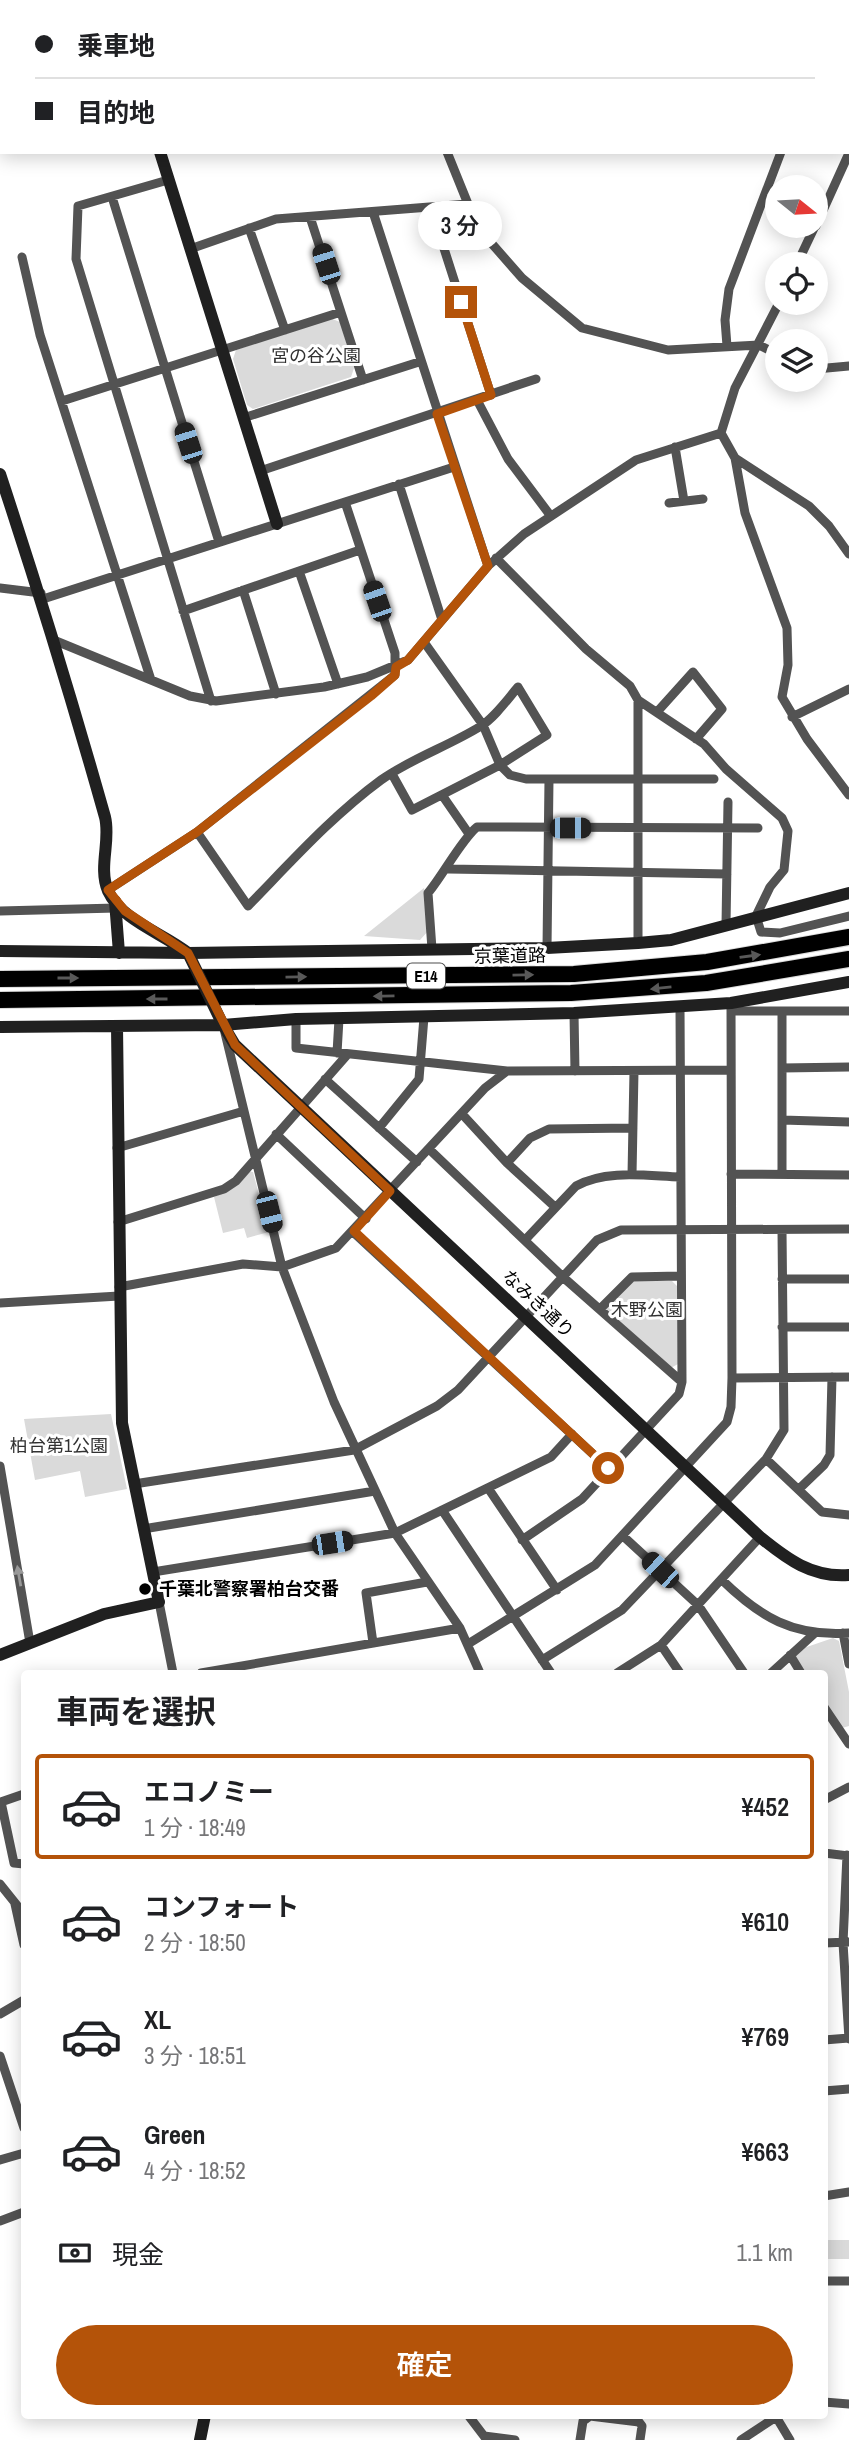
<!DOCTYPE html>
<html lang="ja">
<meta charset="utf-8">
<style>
body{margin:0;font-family:"Archivo Narrow","Noto Sans JP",sans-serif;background:#f6f6f6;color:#202124;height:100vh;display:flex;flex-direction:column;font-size:26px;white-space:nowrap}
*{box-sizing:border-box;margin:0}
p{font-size:23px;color:#757577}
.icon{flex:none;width:38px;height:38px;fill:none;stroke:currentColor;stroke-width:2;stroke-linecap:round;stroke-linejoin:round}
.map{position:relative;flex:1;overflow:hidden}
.panel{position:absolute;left:21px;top:1670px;width:807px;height:749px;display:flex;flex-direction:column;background:#fff;border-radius:7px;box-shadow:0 4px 18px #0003}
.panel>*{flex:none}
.top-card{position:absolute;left:0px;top:0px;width:850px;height:154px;box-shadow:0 4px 18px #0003;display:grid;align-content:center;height:154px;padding:0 35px;background:#fff}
.needle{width:46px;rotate:108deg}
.controls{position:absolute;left:765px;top:175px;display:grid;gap:14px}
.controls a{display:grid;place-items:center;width:63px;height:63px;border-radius:50%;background:#fff;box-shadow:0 4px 18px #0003;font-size:35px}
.end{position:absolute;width:32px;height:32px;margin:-16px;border:9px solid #b45309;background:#fff;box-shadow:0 0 0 4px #fff}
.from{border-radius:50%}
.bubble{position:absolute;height:49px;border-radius:24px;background:#fff;box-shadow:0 4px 18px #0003;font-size:23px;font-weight:600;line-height:49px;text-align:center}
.car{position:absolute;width:21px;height:42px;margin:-21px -10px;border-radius:9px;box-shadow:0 0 5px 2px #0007;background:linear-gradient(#222 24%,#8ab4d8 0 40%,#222 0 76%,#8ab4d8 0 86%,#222 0)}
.top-card b{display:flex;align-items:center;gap:24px;height:66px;font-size:26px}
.top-card b+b{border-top:2px solid #e0e0e0}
.top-card i{width:18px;height:18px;background:#202124}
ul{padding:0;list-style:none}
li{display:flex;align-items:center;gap:21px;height:105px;margin:0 14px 10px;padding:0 21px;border:4px solid transparent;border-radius:7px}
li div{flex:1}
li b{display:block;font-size:26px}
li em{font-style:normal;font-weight:600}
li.active{border-color:#b45309}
li>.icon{width:63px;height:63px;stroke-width:1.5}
h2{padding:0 35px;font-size:32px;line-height:84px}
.pay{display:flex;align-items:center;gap:18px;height:77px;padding:0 35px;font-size:26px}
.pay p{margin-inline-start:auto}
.action{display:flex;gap:14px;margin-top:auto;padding:14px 35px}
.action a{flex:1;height:80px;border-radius:42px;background:#b45309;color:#fff;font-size:28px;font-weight:600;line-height:80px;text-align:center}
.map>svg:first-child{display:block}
.green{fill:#dadada}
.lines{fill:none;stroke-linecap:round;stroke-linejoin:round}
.primary-casing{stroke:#dbdbdb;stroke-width:16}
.highway-casing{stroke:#dbdbdb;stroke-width:18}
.street{stroke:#535353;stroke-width:9}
.secondary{stroke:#202020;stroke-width:12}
.primary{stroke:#000;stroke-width:14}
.highway{stroke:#000;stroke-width:16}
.secondary-bridge{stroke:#202020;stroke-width:12}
.oneway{fill:#595959}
.oneway2{fill:#989898}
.route{stroke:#b45309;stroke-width:9}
.poi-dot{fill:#000;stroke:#fff;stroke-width:2.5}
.labels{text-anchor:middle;stroke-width:6;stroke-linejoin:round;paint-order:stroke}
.shield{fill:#fff;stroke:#4c4c4c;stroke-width:2}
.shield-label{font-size:16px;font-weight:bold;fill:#000}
.park-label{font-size:18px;fill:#313131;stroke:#fff}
.street-label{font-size:18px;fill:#000;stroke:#fff}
.poi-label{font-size:18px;font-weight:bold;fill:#000;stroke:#fff;text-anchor:start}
</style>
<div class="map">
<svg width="849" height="2440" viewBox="0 0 849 2440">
<rect width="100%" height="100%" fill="#fff"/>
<path class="green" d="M330,318L340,322L354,368L351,377L253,409L247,405L233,359L236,350Z
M424,888L429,930L420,940L364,936Z
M248,1171L253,1172L269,1232L247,1238L244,1228L223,1233L214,1197L227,1191Z
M628,1281H672L677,1286L678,1364L669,1369L604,1311Z
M111,1414L127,1489L85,1497L80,1471L35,1480L24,1419Z
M833,1638L839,1641L849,1692V1726L842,1728L824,1702V1673H804L794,1657L795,1651Z
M825,2240H849V2259H824Z"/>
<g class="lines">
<defs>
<path id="primary" d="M601,2L604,0
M0,105H2"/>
<path id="highway" d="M0,979L574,974L707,962L849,937
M0,1000L571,993L706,983L849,959"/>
</defs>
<use href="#primary" class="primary-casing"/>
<use href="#highway" class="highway-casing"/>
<path class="street" d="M156,0L157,2
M282,0L283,2
M347,0L348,2
M195,2L199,0
M387,2L389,0
M487,2L489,0
M0,58H2
M447,152L468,204L486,237L522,278L582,328L668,350L759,345L777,354
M168,180L78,206L76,259L211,701
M112,197L219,542
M431,208L491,395
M373,212L488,566
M310,217L363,380
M816,226L849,153
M249,228L285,330
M190,249L276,219L468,204
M22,257L40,335L151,680
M797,264L815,226
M727,346L725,320L729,289L781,152
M816,369L849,366
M477,400L508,459L550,515
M62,401L341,312
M243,418L419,362
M721,433L735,458L809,506L829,526L849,554
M675,447L684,501
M735,458L745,513L787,628L788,665L782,697L807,739L849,795
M260,471L536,379
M399,484L442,620
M669,503L703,499
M496,558L586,649L630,686L638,700L704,744L726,769L782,818L788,831L784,870L770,887L756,916L761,932L780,933L849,916
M299,571L338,684
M0,588L41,593
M243,590L276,694
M43,599L454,467
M183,611L360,550
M56,641L190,696L216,701L324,687L367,677L408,660L488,566L524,534L636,460L721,433L735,388L779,303
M424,642L483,725L500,765L510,775L526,779H714
M638,700V943
M657,712L693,672L722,709L696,739
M792,717L849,689
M442,795L469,834
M197,832L248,906C291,862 332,816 381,780C412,758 449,746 481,726C495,717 507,700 518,687L547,735L500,765L412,810L392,774
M448,869L727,874
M108,890L197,832L395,675V653L345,502
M0,911L116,908
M726,925L728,802
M547,948L549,779
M432,949L428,893C443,875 462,839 477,827L758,828
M731,1011H849
M782,1012V1174
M574,1013L575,1071
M296,1019V1048L507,1071L731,1070
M225,1033L282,1267L334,1402L395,1533L460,1628L480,1673
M337,1053L339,1019
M782,1068L849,1067
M325,1079L417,1162
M462,1114L507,1163L555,1207
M782,1120L849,1122
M379,1128L419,1079L424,1017
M276,1134L366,1219
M117,1148L244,1111
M429,1149L564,1278L682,1382
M507,1163L530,1138L549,1129L633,1128
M731,1174L849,1175
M632,1175L634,1071
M118,1222L224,1189L236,1181L347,1055
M353,1232L608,1468
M525,1240L576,1186C606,1169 648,1176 680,1177
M782,1279H849
M119,1287L243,1264L282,1267L336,1248L485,1088L507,1071
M0,1303L119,1296
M600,1309L632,1277L680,1276
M782,1327H849
M732,1378L849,1377
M766,1459L822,1512L849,1515
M0,1466L30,1643
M134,1484L354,1450L437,1406L458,1390L597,1240L621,1230L849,1229
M488,1488L557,1590
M799,1489L824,1465L830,1455L832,1377
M442,1510L551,1673
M143,1529L375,1491
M623,1536L698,1605L744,1673
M522,1540L582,1499L679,1394L682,1382L680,1007
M153,1572L395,1533L551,1457L572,1434
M722,1580C760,1617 793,1637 849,1633
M159,1602L173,1673
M843,1633L849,1664
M373,1643L366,1593L427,1582
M468,1644L595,1565L727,1422L731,1407L732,1378L731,1003
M661,1645L680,1673
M790,1655L801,1673
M542,1660L622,1610L766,1459L784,1430L782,1230
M201,1673L460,1628
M617,1673L661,1645L760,1537
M771,1673L816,1632
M824,1707L849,1744
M24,1794L1,1802L14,1863L24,1864
M824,1800L849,1787
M824,1853L849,1856
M847,1855L843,1943L849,2039
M0,1884L24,1914
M15,1904L24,1945
M824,1943L849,1942
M0,2014L24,2000
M824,2040L849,2038
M0,2056L24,2128
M824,2091L849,2089
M0,2160L24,2153
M824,2196L849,2192
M0,2221L24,2212
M824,2281H849
M824,2402L849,2404
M468,2415L487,2440
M775,2415L790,2440
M484,2436L515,2440
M580,2440L583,2421L590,2416L639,2422L642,2426L640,2440
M741,2440L776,2417"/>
<path class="secondary" d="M160,152L277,524
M0,474C38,589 72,700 105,817C111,841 98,867 108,891C122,921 163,933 188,953
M115,901L119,953
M0,951L188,953L547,948L638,943L671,940L849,893
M223,1025L235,1045L760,1537C787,1559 812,1578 849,1575
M0,1027L223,1025L296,1019L574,1013L731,1003L849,982
M0,1655L104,1614L159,1602L122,1423L117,1026
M200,2440L205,2415"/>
<use href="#primary" class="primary"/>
<use href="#highway" class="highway"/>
<path class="secondary-bridge" d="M188,953L223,1025"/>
</g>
<defs><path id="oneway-solid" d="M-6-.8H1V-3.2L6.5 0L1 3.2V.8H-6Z" transform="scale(1.75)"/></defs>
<g class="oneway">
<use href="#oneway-solid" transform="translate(750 956) rotate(-8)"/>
<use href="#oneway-solid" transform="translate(523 975) rotate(-1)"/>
<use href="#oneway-solid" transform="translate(296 977) rotate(-1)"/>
<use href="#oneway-solid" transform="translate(68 978)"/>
<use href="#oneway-solid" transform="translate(661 988) rotate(174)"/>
<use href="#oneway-solid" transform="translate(384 996) rotate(179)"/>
<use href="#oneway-solid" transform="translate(157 999) rotate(180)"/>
</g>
<use class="oneway2" href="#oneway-solid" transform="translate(19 1576) rotate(-100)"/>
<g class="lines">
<path class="route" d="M461,302L491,395L437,414L488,566L408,660L396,667L395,675L371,696L197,832L108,890L125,911L188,953L235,1045L390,1191L354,1231L608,1468"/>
</g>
<circle class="poi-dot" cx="145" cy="1589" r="7"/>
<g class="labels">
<rect class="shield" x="407" y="963.5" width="38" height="25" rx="5"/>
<g class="shield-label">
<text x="426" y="982">E14</text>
</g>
<g class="park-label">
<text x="316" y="362">宮の谷公園</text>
<text x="647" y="1316">木野公園</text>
<text x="59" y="1452">柏台第1公園</text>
</g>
<g class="street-label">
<text transform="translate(510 956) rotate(-1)" y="6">京葉道路</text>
<text transform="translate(538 1304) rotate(43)" y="6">なみき通り</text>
</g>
<g class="poi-label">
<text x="159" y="1595">千葉北警察署柏台交番</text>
</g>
</g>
</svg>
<div class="controls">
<a><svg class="needle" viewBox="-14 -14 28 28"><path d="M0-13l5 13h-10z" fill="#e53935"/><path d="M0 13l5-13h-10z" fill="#757577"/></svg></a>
<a><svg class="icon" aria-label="locate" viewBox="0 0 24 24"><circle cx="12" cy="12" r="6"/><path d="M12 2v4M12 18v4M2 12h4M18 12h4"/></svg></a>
<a><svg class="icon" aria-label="layers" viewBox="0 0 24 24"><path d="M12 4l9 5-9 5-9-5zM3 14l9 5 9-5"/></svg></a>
</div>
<i class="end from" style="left:608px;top:1468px"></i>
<i class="end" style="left:461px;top:302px"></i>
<div class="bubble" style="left:418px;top:201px;width:84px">3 分</div>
<i class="car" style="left:326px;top:264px;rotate:342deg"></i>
<i class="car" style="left:188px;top:443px;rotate:342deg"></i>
<i class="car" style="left:377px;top:601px;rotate:341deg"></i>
<i class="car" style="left:570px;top:828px;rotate:90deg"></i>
<i class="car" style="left:269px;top:1212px;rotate:166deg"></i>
<i class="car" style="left:332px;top:1543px;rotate:81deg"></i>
<i class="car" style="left:660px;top:1570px;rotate:313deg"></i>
<div class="top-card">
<b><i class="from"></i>乗車地</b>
<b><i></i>目的地</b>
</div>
<section class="panel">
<h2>車両を選択</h2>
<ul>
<li class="active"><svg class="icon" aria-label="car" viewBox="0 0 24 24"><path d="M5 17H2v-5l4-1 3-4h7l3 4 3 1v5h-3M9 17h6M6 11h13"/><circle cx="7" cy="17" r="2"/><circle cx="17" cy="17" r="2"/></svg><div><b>エコノミー</b><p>1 分 · 18:49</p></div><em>¥452</em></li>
<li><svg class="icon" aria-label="car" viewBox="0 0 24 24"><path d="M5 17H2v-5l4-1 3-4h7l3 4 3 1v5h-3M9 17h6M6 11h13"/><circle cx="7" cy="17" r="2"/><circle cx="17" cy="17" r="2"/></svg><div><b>コンフォート</b><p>2 分 · 18:50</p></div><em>¥610</em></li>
<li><svg class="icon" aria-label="car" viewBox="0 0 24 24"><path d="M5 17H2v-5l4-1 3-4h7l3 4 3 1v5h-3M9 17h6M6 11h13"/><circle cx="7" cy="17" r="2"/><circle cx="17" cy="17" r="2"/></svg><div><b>XL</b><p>3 分 · 18:51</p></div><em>¥769</em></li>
<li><svg class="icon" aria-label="car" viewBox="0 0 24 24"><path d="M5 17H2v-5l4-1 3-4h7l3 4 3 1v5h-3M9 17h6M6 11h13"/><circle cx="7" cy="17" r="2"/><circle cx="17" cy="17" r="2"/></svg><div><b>Green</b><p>4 分 · 18:52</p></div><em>¥663</em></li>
</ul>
<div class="pay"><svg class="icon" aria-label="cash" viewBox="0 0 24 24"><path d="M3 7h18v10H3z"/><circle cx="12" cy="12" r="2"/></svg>現金<p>1.1 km</p></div>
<div class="action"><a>確定</a></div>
</section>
</div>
